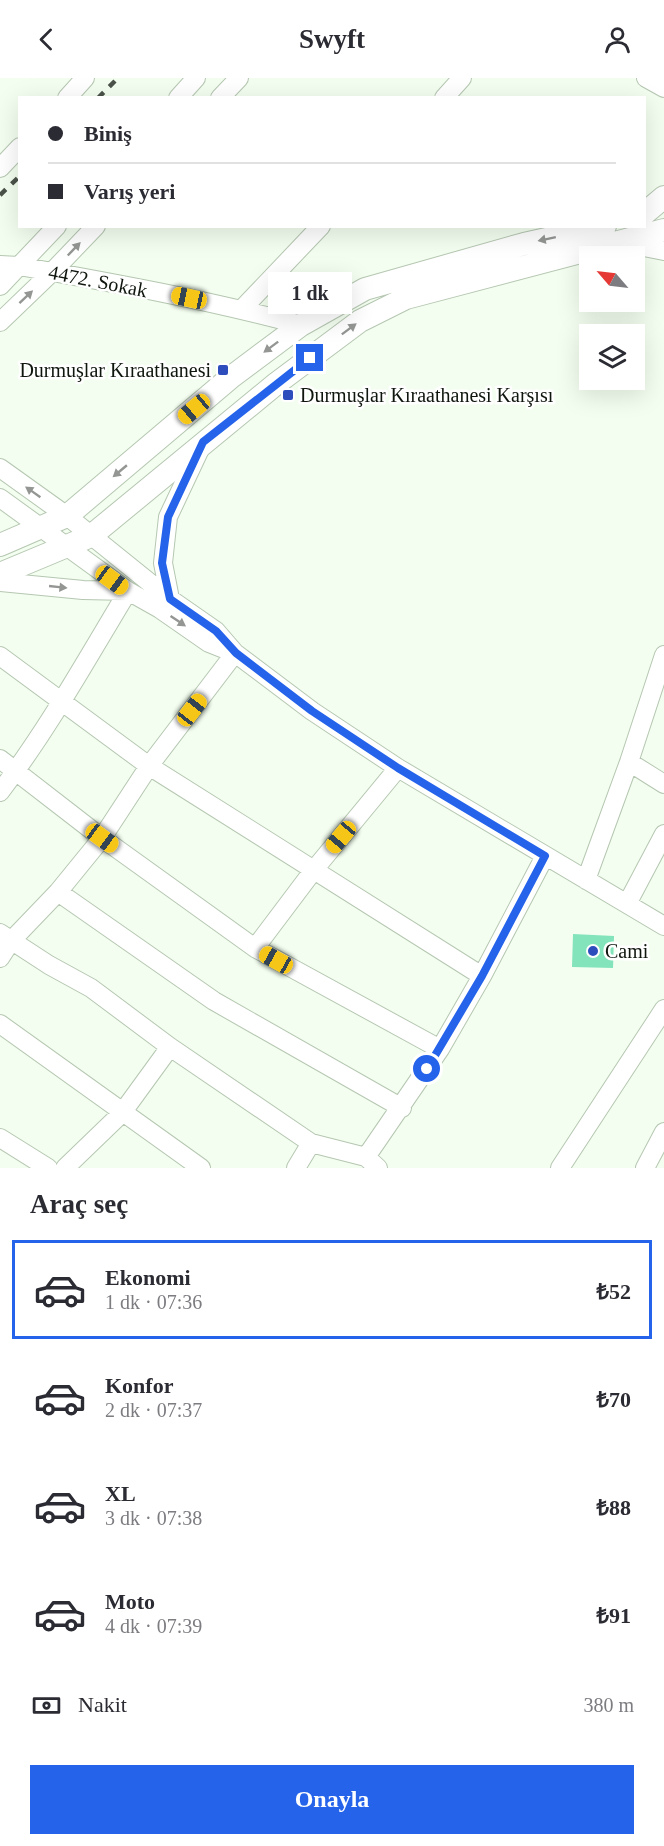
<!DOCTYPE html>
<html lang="tr">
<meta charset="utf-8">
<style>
body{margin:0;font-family:Georgia,serif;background:#f2f2f3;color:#2b2b33;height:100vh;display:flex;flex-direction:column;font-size:22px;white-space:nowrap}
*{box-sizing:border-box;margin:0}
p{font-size:20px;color:#7c7c81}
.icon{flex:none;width:33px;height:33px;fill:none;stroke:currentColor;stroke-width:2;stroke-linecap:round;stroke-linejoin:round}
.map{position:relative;height:1090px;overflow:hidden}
.panel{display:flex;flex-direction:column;background:#fff;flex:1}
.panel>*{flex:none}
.guide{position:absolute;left:18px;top:18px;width:628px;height:132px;border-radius:0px;box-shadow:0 6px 24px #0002;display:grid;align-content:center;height:132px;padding:0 30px;background:#fff}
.needle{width:39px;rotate:298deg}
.buttons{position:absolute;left:579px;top:168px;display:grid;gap:12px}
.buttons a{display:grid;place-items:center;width:66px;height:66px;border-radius:0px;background:#fff;box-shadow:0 6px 24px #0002;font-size:30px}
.end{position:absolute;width:27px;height:27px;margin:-14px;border:8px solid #2563eb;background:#fff;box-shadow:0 0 0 3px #fff}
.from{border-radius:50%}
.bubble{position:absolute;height:42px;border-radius:0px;background:#fff;box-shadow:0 6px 24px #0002;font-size:20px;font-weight:700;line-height:42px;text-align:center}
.car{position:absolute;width:18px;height:36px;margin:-18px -9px;border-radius:8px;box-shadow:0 0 4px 2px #0007;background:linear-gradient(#f5c518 24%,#345 0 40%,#f5c518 0 76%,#345 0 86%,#f5c518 0)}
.guide b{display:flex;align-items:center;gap:21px;height:57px;font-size:22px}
.guide b+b{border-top:2px solid #e1e1e2}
.guide i{width:15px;height:15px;background:#2b2b33}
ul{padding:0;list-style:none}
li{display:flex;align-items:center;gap:18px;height:99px;margin:0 12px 9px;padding:0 18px;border:3px solid transparent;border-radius:0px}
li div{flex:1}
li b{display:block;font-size:22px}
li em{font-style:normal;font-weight:700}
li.selected{border-color:#2563eb}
li>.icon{width:54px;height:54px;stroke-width:1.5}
h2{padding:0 30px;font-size:27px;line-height:72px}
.pay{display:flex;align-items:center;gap:15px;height:66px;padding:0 30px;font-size:22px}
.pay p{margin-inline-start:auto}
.button{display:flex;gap:12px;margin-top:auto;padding:12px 30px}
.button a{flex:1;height:69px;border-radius:0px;background:#2563eb;color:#fff;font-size:24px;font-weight:700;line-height:69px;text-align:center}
header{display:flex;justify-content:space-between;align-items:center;height:78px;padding:0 30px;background:#fff;font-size:27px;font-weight:700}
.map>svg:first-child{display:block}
.building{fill:#83e4bc}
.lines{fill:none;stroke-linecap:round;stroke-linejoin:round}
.minor-casing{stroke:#b5c7b1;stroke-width:20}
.major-casing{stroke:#b5c7b1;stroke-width:24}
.minor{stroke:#fff;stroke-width:18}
.major{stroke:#fff;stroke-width:22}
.rail{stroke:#4a5249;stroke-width:4.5;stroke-dasharray:8 8;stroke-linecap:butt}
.oneway{fill:#939693}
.route{stroke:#2563eb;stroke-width:8}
.poi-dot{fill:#2d4dbd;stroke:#fff;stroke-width:2}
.labels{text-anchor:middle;stroke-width:5;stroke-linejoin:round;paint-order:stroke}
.street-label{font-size:20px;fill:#0f160e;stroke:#fff}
.poi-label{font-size:20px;fill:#0f160e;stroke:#fff;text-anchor:start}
</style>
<header><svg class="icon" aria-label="back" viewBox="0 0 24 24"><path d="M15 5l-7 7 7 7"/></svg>Swyft<svg class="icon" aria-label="person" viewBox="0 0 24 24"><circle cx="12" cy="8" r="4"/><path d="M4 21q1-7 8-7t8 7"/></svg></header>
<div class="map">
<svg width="664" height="1090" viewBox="0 0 664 1090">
<rect width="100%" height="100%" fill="#f3fef0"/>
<path class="building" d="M573,856L614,858L613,890L572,889Z"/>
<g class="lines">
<defs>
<path id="minor" d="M646,0L664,10
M67,20L85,0
M178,20L196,0
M220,20L239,0
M444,20L462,0
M0,90L20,69
M624,165L664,173
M0,187L19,188C114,205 208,222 301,247
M0,208L57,148
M242,231L321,148
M0,244L52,194L96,148
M0,390L67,438L170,521L216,553L235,575L312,633L398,690L664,848
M0,420L128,513L160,531L209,565L234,575
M0,504L83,512L128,513
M170,521L163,485L168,439L201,369
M0,578L149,688L482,898
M0,681L102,760L255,870L440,971
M629,684L664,706
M0,714C48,651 87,581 128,513
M586,802L629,684L664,577
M58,814L214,923L402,1030
M627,826L664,756
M0,855L49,887L91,910L170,969L311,1065L366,1079L378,1090
M255,870L313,793L398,690
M0,880L11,863L58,814L102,760L149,688L235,575
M0,946L201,1090
M0,1060L48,1090
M366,1079L440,971L482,898L545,778
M65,1090L122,1035L170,969
M296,1090L311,1065
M560,1090L664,931
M645,1090L664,1054"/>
<path id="major" d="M645,135L664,119
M0,467L67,438L230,300L301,247L365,211L524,166L605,148
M0,496L91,458L277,305L360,243L406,220L664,152"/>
</defs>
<use href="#minor" class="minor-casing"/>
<use href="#major" class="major-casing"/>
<use href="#minor" class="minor"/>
<use href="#major" class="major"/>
<path class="rail" d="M98,20L118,0
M0,117L20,98"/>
</g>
<defs><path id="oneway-solid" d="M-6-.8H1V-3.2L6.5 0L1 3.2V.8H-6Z" transform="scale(1.5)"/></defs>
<g class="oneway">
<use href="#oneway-solid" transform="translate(547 161) rotate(168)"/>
<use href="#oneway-solid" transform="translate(74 171) rotate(-46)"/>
<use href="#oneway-solid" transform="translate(26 219) rotate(-43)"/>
<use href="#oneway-solid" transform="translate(349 251) rotate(-37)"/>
<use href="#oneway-solid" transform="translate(271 269) rotate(143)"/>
<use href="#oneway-solid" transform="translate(120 393) rotate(140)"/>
<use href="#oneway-solid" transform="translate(33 414) rotate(-145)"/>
<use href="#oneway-solid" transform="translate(58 509) rotate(6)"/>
<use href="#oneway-solid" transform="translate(178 543) rotate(34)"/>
</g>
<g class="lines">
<path class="route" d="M310,280L203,364L168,439L162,485L170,521L216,553L236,575L312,633L398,690L545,778L482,898L427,991"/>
</g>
<g class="poi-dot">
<rect x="217" y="286" width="12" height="12" rx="3"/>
<rect x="282" y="311" width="12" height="12" rx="3"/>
<circle cx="593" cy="873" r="6"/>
</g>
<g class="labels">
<g class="street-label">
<text transform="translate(98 203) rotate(11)" y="7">4472. Sokak</text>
</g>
<g class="poi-label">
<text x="211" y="299" text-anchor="end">Durmuşlar Kıraathanesi</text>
<text x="300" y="324">Durmuşlar Kıraathanesi Karşısı</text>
<text x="605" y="880">Cami</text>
</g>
</g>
</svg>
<div class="buttons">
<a><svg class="needle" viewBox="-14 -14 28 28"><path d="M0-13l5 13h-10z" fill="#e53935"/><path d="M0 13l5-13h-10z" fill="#7c7c81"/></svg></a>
<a><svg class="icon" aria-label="layers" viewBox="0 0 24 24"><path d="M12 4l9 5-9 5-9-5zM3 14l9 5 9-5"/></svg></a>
</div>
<i class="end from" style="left:427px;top:991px"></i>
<i class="end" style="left:310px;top:280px"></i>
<div class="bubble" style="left:268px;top:194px;width:84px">1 dk</div>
<i class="car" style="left:189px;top:220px;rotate:282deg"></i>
<i class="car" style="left:194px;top:331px;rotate:230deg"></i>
<i class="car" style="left:112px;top:502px;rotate:126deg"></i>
<i class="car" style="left:192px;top:632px;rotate:38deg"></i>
<i class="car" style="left:341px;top:759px;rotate:220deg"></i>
<i class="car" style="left:102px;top:760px;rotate:126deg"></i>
<i class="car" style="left:276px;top:882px;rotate:299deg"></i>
<div class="guide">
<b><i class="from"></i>Biniş</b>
<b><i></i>Varış yeri</b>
</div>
</div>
<section class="panel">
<h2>Araç seç</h2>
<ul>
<li class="selected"><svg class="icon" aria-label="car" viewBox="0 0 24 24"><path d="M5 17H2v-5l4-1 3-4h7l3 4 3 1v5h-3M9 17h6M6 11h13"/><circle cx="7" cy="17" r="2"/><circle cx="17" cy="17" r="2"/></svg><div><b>Ekonomi</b><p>1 dk · 07:36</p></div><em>₺52</em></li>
<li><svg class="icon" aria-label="car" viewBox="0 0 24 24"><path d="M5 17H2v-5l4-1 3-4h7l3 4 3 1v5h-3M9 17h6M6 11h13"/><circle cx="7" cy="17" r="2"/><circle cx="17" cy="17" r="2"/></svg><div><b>Konfor</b><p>2 dk · 07:37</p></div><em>₺70</em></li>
<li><svg class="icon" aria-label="car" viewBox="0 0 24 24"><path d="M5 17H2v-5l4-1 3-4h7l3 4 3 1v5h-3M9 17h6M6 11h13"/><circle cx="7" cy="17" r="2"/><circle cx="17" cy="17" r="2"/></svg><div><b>XL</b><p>3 dk · 07:38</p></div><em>₺88</em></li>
<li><svg class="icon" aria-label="car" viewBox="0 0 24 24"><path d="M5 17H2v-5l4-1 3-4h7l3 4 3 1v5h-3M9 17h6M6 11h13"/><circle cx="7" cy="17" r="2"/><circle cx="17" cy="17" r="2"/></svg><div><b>Moto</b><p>4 dk · 07:39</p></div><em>₺91</em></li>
</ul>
<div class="pay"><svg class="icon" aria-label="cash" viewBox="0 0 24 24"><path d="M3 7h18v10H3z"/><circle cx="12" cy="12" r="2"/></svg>Nakit<p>380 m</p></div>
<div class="button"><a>Onayla</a></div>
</section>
